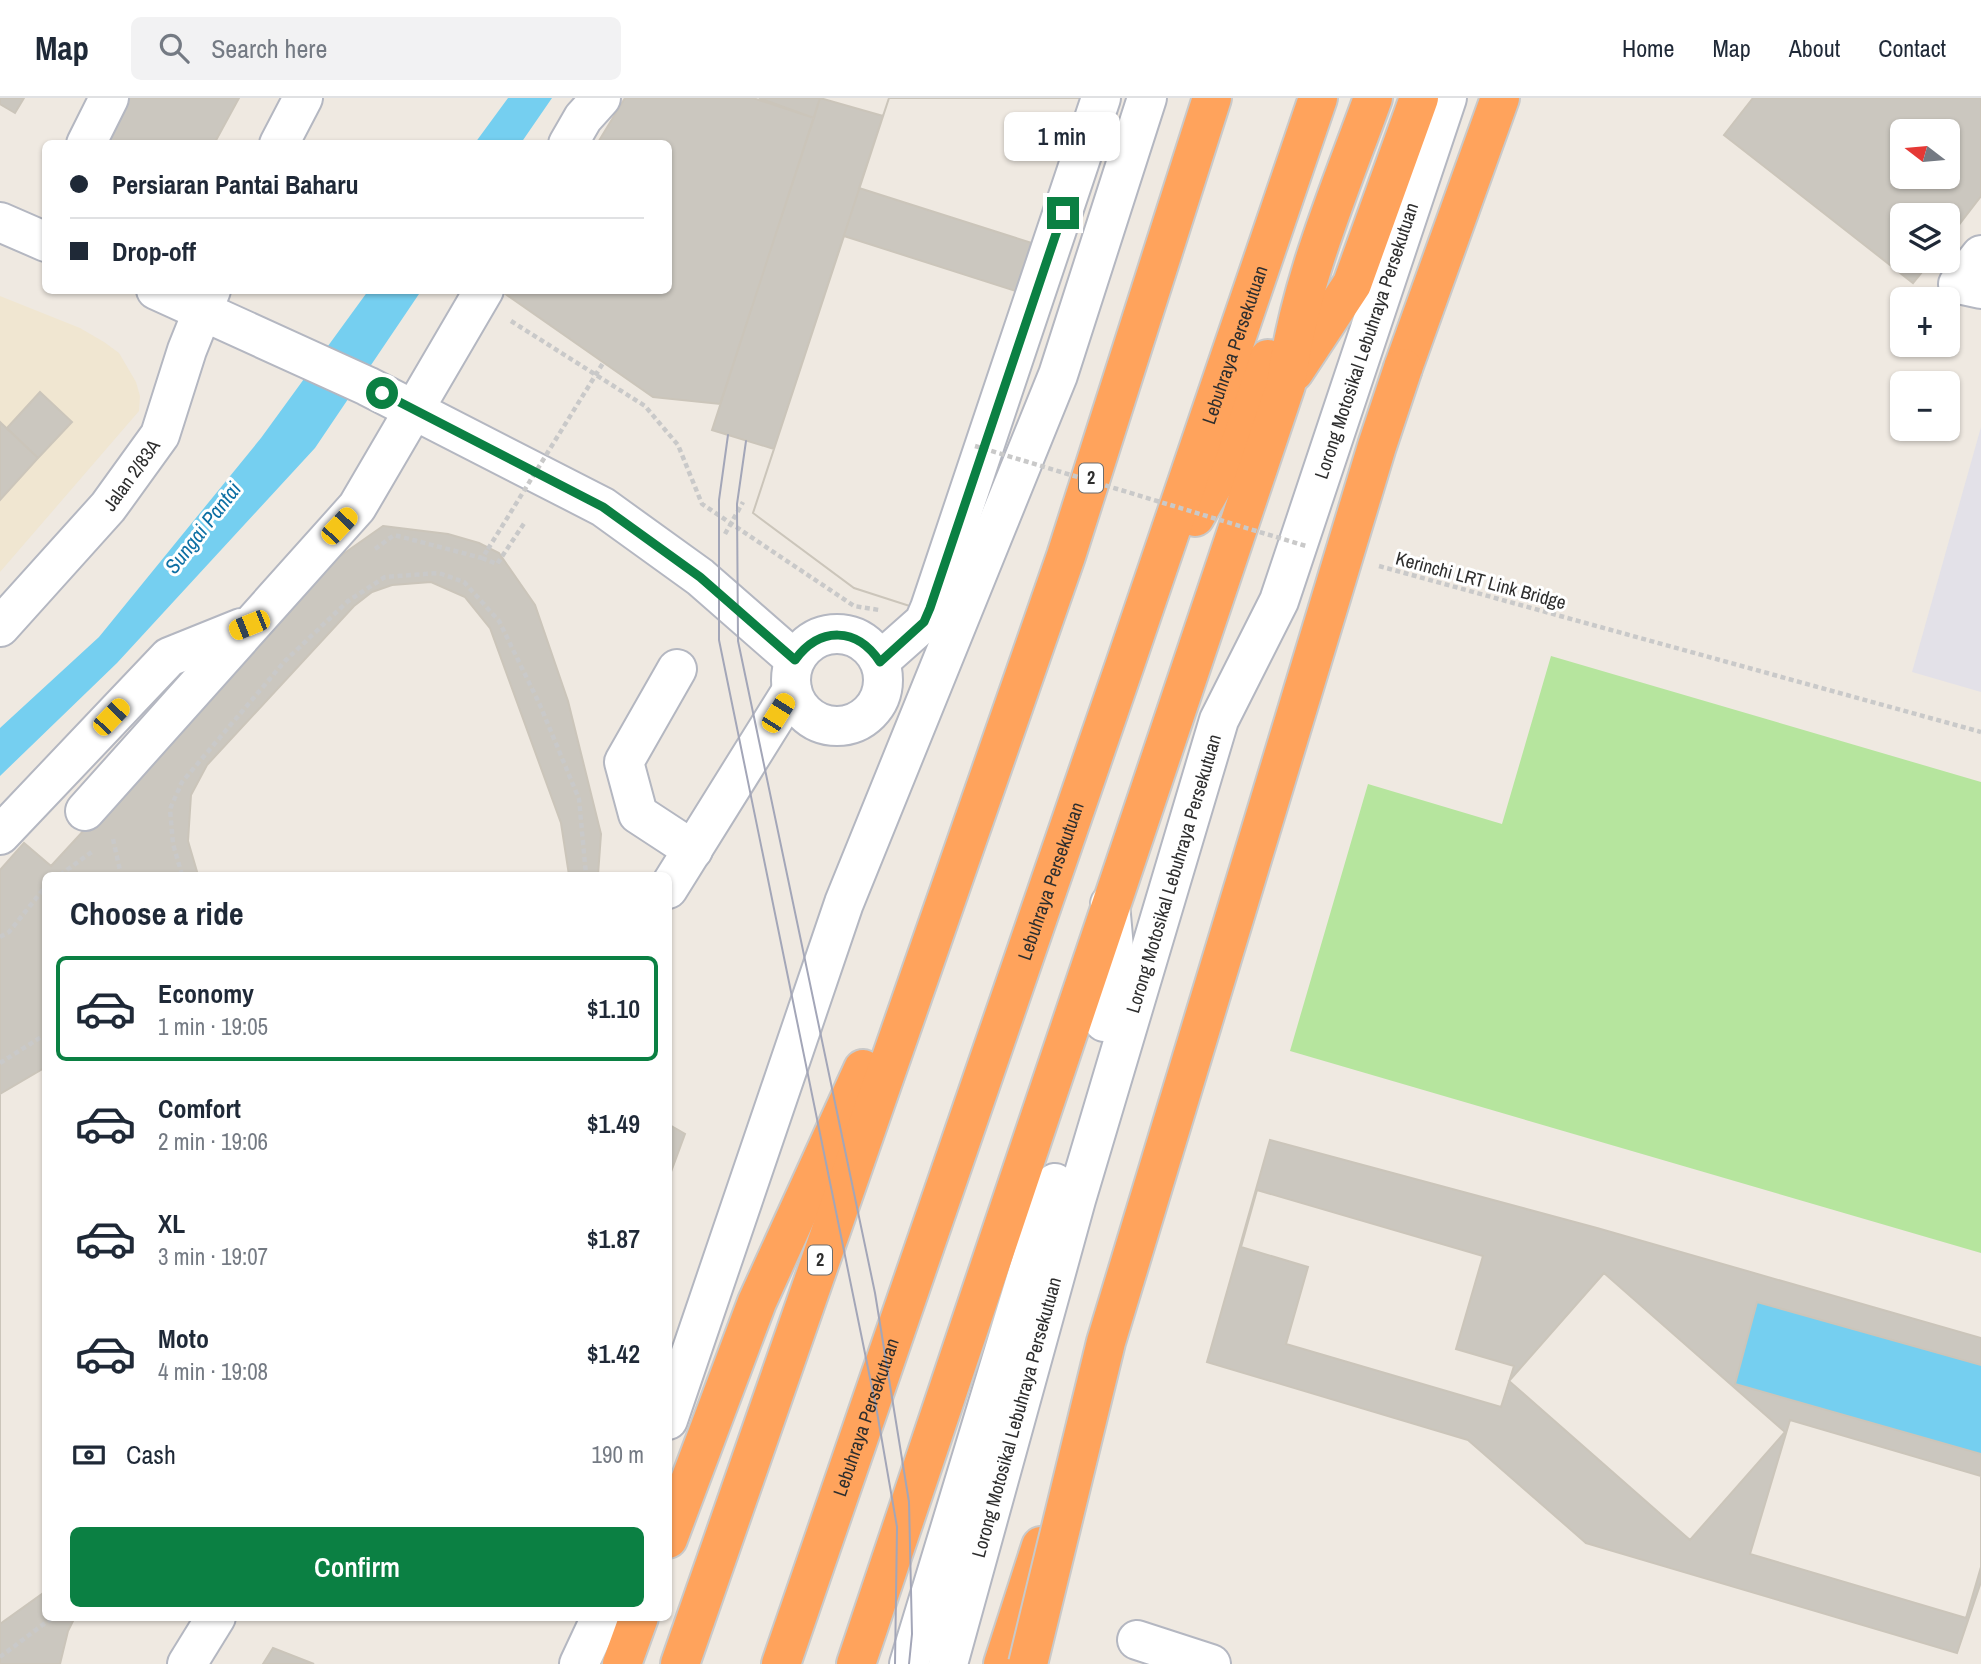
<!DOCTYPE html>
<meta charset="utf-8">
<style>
body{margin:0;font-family:"Archivo Narrow",sans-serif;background:#f2f2f3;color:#1f2937;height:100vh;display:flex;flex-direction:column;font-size:26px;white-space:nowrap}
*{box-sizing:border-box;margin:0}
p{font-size:23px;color:#747a83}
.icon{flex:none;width:38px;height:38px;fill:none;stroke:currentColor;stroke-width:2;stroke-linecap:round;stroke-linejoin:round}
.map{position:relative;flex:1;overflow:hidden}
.panel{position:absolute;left:42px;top:774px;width:630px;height:749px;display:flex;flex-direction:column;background:#fff;border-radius:10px;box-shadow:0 2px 5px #0004}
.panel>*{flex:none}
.banner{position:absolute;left:42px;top:42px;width:630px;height:154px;border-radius:10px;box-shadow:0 2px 5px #0004;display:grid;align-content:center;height:154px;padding:0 28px;background:#fff}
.needle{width:46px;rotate:286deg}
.tools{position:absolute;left:1890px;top:21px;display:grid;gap:14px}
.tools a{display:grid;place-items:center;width:70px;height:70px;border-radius:10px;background:#fff;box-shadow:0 2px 5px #0004;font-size:35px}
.end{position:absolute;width:32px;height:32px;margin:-16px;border:9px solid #0b8043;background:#fff;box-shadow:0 0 0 4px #fff}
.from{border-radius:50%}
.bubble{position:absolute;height:49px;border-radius:10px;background:#fff;box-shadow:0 2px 5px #0004;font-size:23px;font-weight:600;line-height:49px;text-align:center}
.car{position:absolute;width:21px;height:42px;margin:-21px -10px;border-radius:9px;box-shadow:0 0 5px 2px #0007;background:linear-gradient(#f5c518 24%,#345 0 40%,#f5c518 0 76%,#345 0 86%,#f5c518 0)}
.banner b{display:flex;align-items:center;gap:24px;height:66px;font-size:26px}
.banner b+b{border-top:2px solid #e0e1e3}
.banner i{width:18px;height:18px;background:#1f2937}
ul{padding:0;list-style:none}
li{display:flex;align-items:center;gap:21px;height:105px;margin:0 14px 10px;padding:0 14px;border:4px solid transparent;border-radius:10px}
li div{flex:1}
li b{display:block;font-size:26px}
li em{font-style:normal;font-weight:600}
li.selected{border-color:#0b8043}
li>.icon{width:63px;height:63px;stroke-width:1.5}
h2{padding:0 28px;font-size:32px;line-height:84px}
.pay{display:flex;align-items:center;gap:18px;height:77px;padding:0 28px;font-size:26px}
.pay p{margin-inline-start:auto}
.primary-button{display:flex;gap:14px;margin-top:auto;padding:14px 28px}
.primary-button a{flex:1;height:80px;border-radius:10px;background:#0b8043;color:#fff;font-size:28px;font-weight:600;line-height:80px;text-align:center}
header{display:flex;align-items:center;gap:42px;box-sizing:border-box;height:98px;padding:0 35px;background:#fff;border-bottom:2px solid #e0e1e3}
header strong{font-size:33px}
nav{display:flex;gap:38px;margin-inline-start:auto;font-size:24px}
.search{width:490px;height:63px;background:#f2f2f3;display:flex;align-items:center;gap:18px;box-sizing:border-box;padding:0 24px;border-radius:10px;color:#747a83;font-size:26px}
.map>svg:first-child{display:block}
.industrial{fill:#e3e1e8}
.education{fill:#f0e6d1}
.green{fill:#b6e59e}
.water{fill:#75cff0}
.building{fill:#cbc7bf;stroke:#cbc5ba;stroke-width:2;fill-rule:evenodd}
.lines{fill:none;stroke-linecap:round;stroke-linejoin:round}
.minor-casing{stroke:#b4b7c1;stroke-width:42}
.highway-casing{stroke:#c9c9c9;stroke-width:42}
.path{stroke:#c9c9c9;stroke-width:4.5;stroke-dasharray:5 3.5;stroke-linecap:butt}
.minor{stroke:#fff;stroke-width:38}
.highway{stroke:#ffa35c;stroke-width:38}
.tram{stroke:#a3a6b8;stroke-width:2}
.highway-bridge-casing{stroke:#c9c9c9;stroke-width:42;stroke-linecap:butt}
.path-bridge{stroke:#c9c9c9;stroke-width:4.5;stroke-dasharray:5 3.5;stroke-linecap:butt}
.highway-bridge{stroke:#ffa35c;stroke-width:38}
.route{stroke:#0b8043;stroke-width:9}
.labels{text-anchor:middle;stroke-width:6;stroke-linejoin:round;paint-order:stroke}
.shield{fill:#fff;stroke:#6d6d6d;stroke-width:2}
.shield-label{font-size:18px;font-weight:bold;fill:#2e2e2e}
.street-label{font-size:19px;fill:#2e2e2e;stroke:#fff}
.water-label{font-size:21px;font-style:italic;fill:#0d6fa3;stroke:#fff}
</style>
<header>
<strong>Map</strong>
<div class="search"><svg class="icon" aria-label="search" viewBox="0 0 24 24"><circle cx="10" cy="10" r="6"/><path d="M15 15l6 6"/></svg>Search here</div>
<nav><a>Home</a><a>Map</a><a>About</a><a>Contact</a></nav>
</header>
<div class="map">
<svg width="1981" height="1566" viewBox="0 0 1981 1566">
<rect width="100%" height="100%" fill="#efe9e1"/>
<path class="industrial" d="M1981,329V594L1912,574Z"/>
<path class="education" d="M0,198L80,230L104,244L119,255L136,284L140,298L139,313L0,474Z"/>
<path class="green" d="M1551,558L1981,684V1155L1290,953L1368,686L1502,726Z"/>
<path class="water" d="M508,0H552L521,45H475Z
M368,193H421L315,350L117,565L0,678V630L99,539L261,340Z
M1757,1204L1981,1267V1356L1735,1286Z"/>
<path class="building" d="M0,0H24L15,15L0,6Z
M128,0H239L214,46H104Z
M625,0H753L814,20L720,306L653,299L504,195L506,192H668V46H597Z
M759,0H820L814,20Z
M820,0L883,18L774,351L712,332Z
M889,0H1085L1038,147L859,90Z
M889,0H1085L922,512L854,490L753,415Z
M1753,0H1981V98L1948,141V117H1902V163H1931L1913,185L1724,37ZM1902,33H1948V79H1902Z
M844,138L1022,195L922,512L854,490L753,415Z
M40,294L72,324L38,360L7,330Z
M0,324L38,360L0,402Z
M383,428L448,436L479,445L499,455L535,507L568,603L601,736L598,777H46V1519H75L68,1533L60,1566H0V772L24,745L51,768L329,466Z
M431,484L465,499L490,530L561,725L569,777H198L188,743L191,697L207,667L354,508L372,494L392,487Z
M46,969V1493L0,1526V996Z
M668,1026L685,1036L668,1082Z
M1270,1042L1597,1130L1981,1240V1267L1757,1204L1735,1286L1981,1356V1484L1957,1555L1586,1445L1468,1342L1207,1264Z
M1257,1092L1483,1158L1456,1251L1514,1268L1501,1309L1286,1246L1308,1169L1241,1149Z
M1604,1175L1785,1334L1690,1442L1509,1283Z
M1790,1322L1981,1378V1469L1966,1520L1750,1456Z
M273,1550L314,1566H263Z"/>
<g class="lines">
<defs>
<g id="minor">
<path d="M86,46L109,0"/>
<path d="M279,46L303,0"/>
<path d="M568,46L583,20L601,0"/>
<path d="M0,124L46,144"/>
<path d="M1981,157L1958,186L1981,191"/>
<path d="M156,192L367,288L603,409L700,479L795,562"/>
<path id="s1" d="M0,529L108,409L160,337L187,252L211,192"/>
<circle cx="837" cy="582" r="46"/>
<path d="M880,563L924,524L930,510L1101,0"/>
<path d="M677,571L624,664L638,716L693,752"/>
<path d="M85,713L357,409L484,192"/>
<path d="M0,737L169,559L241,530"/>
<path d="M668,791L792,592"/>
<path d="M1104,924L1117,883L1110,806"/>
<path d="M668,1322L844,805L1058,277L1147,0"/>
<path d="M1137,1542L1211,1566"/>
<path d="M187,1566L216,1519"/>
<path d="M579,1566L601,1519"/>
<path d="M909,1566L1055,1085"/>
<path id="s2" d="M948,1566L1076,1102L1219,622L1279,503L1447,0"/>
</g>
<g id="highway">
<path d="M1403,270L1500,0"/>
<path d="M1294,274L1352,186L1419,0"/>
<path d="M1195,419L1232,354L1268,261"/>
<path d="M668,1441L757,1204L863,971"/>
<path d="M622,1566L639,1519"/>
<path d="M680,1566L1066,458L1212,0"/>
<path id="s3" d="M781,1566C959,1044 1142,523 1318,0"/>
<path d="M856,1566L1286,287C1298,188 1339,94 1373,0"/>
<path d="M1003,1566L1041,1448"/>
</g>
</defs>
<use href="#minor" class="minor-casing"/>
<use href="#highway" class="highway-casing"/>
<path class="path" d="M511,223L645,308L678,347L702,406L854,508L879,512
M725,436L743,404
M375,451L394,437L482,460L488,451
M482,460L497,466L525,424
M113,741L121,777
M60,777L93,753
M182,777L173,746L170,711L182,684L285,563L348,503L385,479L439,475L464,484L499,523L540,607L579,701L586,777
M0,839L9,834L46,788
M0,965L46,936
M0,1559L53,1519"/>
<use href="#minor" class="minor"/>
<use href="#highway" class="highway"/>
<path class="tram" d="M728,337L719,402V542L877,1314L897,1429L895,1566
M746,343L737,406L738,543L875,1195L909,1404L912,1536L909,1566"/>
<defs>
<path id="highway-bridge" d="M1028,1566L1106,1244L1377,348L1403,270"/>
</defs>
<use href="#highway-bridge" class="highway-bridge-casing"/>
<path class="path-bridge" d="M975,348L1306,448
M488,451L603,265
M1379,468L1981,634"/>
<use href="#highway-bridge" class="highway-bridge"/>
</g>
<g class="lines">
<path class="route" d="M382,295L603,409L700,479L795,562C820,528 857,529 880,564L924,524L930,510L1063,115"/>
</g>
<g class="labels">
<g class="shield">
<rect x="1079" y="365.5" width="24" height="29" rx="5"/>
<rect x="808" y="1147.5" width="24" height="29" rx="5"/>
</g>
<g class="shield-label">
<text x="1091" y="386">2</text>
<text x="820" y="1168">2</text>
</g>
<g class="street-label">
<text dy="7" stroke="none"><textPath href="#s2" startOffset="1390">Lorong Motosikal Lebuhraya Persekutuan</textPath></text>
<text dy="7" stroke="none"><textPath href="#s3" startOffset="1395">Lebuhraya Persekutuan</textPath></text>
<text dy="7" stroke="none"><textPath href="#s1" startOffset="201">Jalan 2/83A</textPath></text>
<text transform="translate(1481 482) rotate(15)" y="7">Kerinchi LRT Link Bridge</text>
<text dy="7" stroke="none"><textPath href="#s2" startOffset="822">Lorong Motosikal Lebuhraya Persekutuan</textPath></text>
<text dy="7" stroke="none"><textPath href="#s3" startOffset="828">Lebuhraya Persekutuan</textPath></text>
<text dy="7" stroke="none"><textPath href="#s3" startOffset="261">Lebuhraya Persekutuan</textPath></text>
<text dy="7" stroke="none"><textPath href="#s2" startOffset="256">Lorong Motosikal Lebuhraya Persekutuan</textPath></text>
</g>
<g class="water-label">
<text transform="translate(203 430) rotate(-52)" y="7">Sungai Pantai</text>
</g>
</g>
</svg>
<div class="tools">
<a><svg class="needle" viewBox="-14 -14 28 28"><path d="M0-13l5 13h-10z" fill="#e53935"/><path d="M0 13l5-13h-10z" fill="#747a83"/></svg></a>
<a><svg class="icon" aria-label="layers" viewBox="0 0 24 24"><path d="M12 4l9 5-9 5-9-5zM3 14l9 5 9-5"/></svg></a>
<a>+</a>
<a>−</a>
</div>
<i class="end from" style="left:382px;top:295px"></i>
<i class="end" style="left:1063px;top:115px"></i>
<div class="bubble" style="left:1004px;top:14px;width:116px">1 min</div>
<i class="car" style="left:339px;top:428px;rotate:43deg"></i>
<i class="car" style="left:249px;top:527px;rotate:248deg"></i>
<i class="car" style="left:778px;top:615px;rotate:32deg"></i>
<i class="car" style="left:111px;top:619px;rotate:44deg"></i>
<div class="banner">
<b><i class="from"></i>Persiaran Pantai Baharu</b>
<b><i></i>Drop-off</b>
</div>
<section class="panel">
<h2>Choose a ride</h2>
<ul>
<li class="selected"><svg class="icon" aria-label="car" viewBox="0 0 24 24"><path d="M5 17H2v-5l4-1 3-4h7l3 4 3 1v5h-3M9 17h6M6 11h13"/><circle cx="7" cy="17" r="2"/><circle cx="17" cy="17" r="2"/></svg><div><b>Economy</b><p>1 min · 19:05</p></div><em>$1.10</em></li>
<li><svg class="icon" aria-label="car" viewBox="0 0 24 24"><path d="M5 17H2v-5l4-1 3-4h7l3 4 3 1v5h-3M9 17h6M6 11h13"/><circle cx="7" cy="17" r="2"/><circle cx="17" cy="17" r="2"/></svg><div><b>Comfort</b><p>2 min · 19:06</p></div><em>$1.49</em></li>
<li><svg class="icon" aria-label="car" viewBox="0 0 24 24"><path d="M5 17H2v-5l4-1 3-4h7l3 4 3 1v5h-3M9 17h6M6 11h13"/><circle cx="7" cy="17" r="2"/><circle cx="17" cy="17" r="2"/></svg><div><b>XL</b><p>3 min · 19:07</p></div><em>$1.87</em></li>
<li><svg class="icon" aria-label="car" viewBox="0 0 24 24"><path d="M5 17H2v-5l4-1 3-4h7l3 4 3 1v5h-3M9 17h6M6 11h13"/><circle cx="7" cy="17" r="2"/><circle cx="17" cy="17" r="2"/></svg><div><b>Moto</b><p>4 min · 19:08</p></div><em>$1.42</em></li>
</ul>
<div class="pay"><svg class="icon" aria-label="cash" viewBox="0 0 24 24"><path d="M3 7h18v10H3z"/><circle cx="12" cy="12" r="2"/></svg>Cash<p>190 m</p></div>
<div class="primary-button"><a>Confirm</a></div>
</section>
</div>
